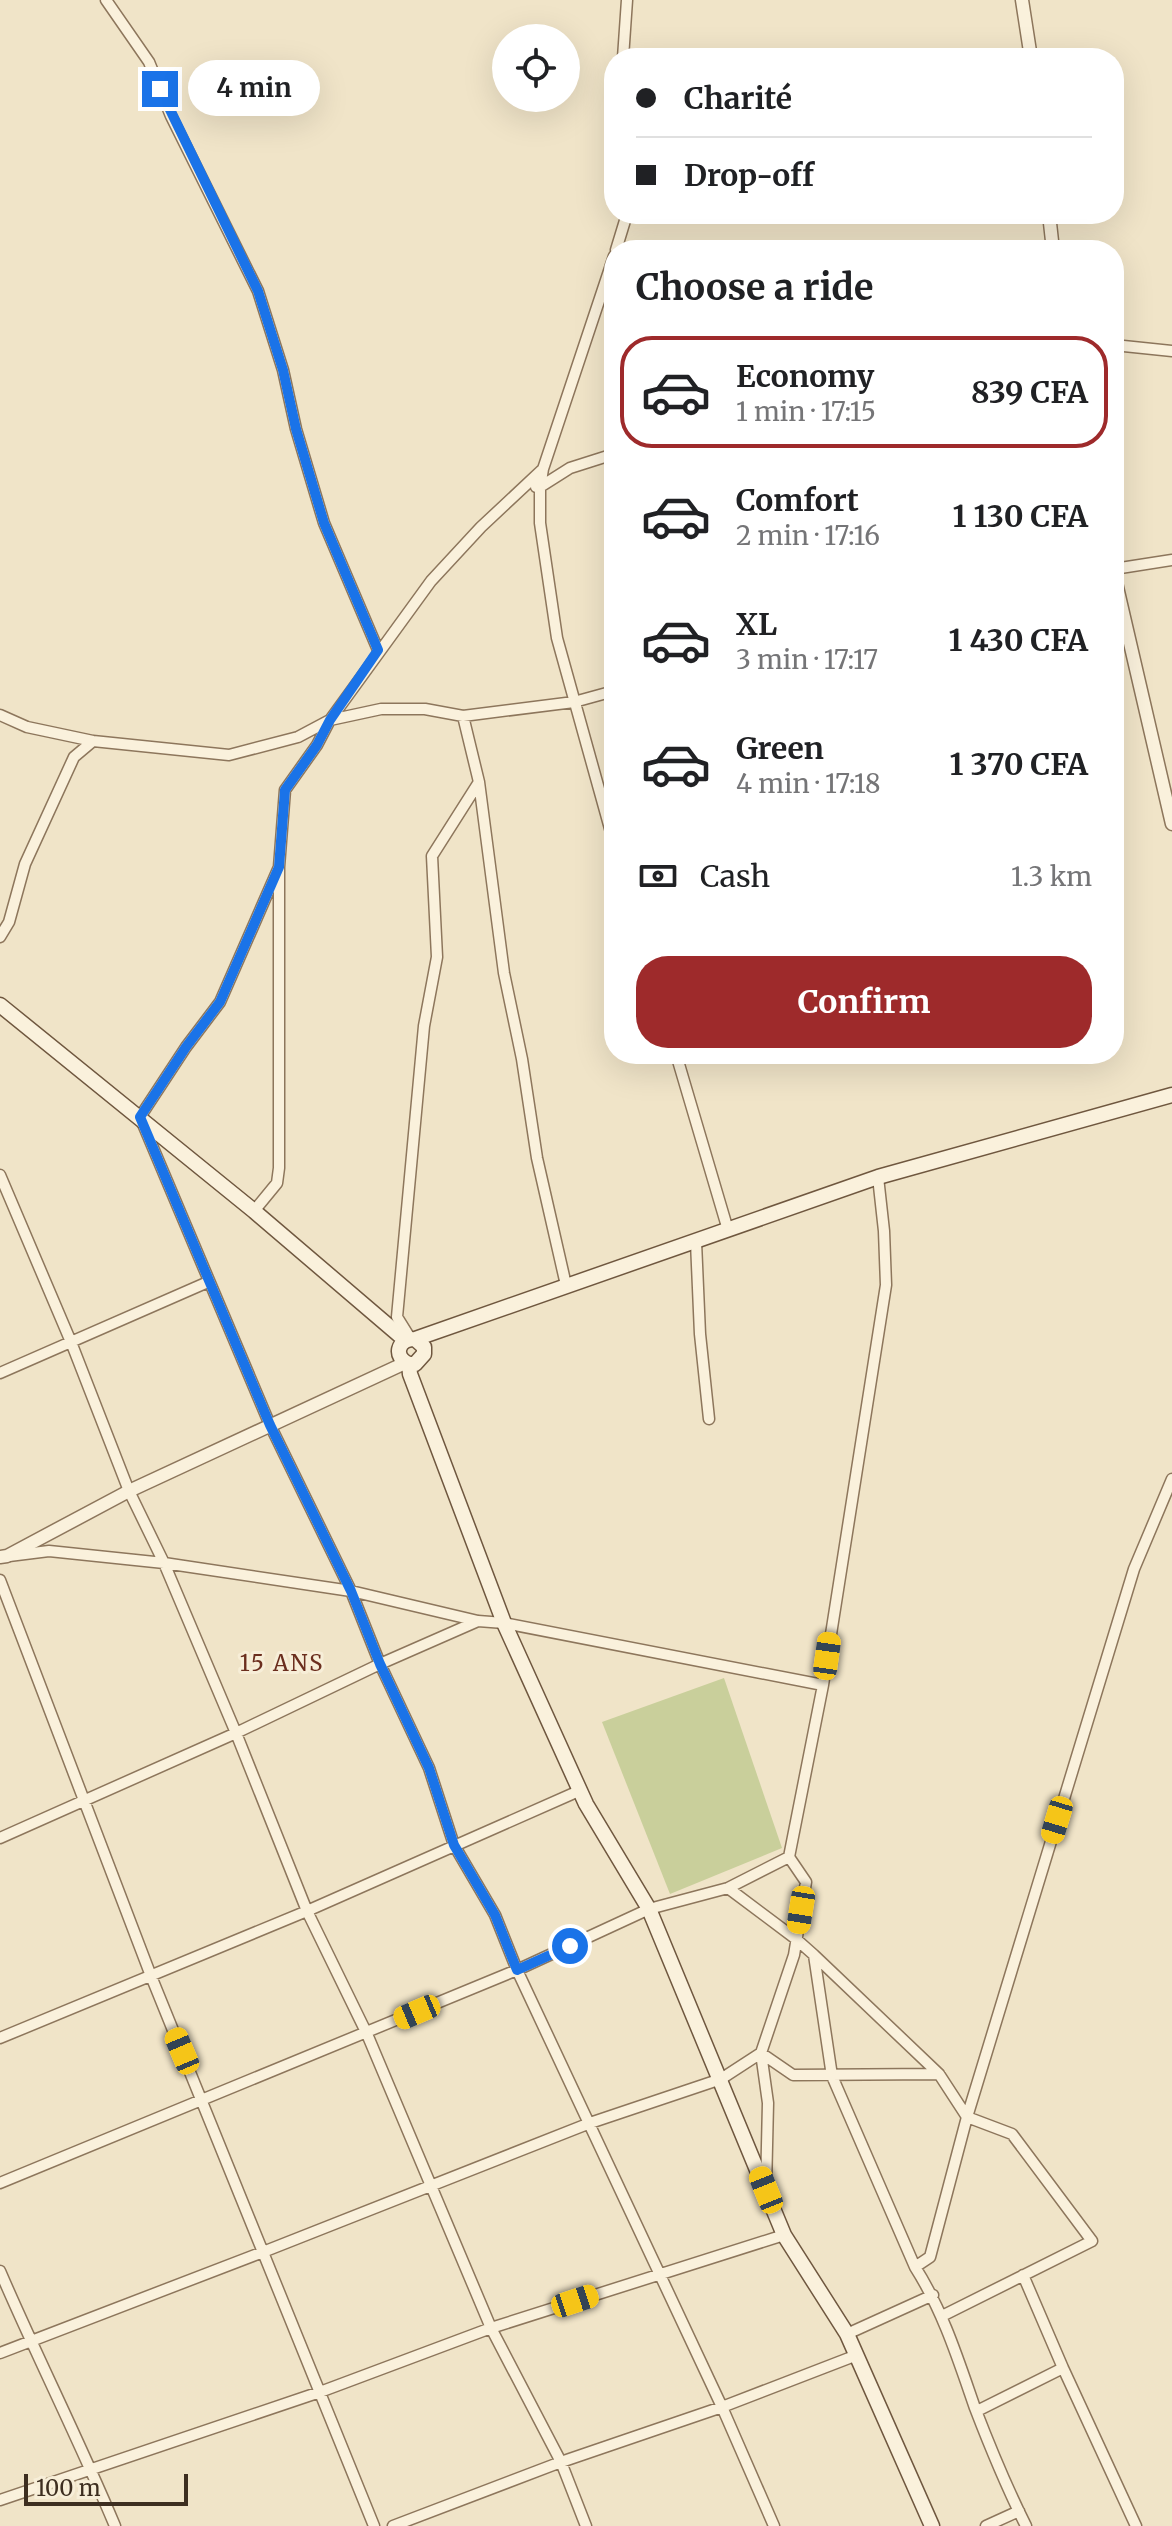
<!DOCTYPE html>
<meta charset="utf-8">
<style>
body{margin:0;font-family:Merriweather,serif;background:#f6f6f6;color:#202124;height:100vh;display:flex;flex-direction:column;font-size:30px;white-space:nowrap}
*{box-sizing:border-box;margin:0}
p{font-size:26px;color:#757577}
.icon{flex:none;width:44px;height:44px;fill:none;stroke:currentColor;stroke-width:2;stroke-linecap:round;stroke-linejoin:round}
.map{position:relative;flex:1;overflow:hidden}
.sheet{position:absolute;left:604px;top:240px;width:520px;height:824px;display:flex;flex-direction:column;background:#fff;border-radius:32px;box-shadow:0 8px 32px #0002}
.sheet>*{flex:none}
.hud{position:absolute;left:604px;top:48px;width:520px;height:176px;border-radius:32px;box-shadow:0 8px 32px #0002;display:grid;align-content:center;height:176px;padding:0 32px;background:#fff}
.buttons{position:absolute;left:492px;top:24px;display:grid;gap:16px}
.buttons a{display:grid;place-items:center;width:88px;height:88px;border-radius:50%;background:#fff;box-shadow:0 8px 32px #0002;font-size:40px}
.scale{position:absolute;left:24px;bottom:20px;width:164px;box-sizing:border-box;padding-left:8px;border:4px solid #3d2e20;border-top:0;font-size:22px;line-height:28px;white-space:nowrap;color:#3d2e20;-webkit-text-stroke:6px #f7eed8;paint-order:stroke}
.end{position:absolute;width:36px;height:36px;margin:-18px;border:10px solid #1a73e8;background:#fff;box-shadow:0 0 0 4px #fff}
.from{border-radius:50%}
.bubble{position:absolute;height:56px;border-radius:28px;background:#fff;box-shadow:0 8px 32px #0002;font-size:26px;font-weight:700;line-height:56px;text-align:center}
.car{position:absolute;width:24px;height:48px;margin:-24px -12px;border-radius:10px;box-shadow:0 0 6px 2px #0007;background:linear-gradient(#f5c518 24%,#345 0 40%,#f5c518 0 76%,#345 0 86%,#f5c518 0)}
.hud b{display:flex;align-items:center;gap:28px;height:76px;font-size:30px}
.hud b+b{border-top:2px solid #e0e0e0}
.hud i{width:20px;height:20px;background:#202124}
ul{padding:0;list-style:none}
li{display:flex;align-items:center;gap:24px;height:112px;margin:0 16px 12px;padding:0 16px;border:4px solid transparent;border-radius:32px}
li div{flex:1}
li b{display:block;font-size:30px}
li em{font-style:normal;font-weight:700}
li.on{border-color:#9e2a2b}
li>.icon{width:72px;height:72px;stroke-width:1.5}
h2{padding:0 32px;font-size:36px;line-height:96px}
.pay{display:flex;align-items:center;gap:20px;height:88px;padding:0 32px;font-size:30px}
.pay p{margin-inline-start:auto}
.primary-button{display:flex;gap:16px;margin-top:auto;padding:16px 32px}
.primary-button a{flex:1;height:92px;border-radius:32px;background:#9e2a2b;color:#fff;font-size:32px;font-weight:700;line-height:92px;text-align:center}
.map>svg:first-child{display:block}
.green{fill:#c9cf9b}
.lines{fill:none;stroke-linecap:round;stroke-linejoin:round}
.minor-casing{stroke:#8d765c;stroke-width:13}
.tertiary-casing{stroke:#8d765c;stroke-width:15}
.secondary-casing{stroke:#6f573f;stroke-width:17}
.minor{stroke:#faf1dc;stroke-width:10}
.tertiary{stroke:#faf1dc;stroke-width:12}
.secondary{stroke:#faf1dc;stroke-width:14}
.route{stroke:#1a73e8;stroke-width:10}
.labels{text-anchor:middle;stroke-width:6;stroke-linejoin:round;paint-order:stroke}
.neighbourhood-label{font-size:22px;letter-spacing:2px;fill:#6b2e1e;stroke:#f7eed8}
</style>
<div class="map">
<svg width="1172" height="2526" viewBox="0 0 1172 2526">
<rect width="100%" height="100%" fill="#f0e4c8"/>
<path class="green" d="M724,1678L782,1848L670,1894L602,1722Z"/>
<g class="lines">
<defs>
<path id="minor" d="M106,0L149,62L171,116L258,291L283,370L296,429L324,523L378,650
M623,58L627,0
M616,250L627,214
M1114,345L1172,351
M543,469L540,487V523L557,638L614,843
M536,487H540L570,468L614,454
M1114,569L1172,560
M0,715L27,727L93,741L229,755L298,737L330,720L381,709H425L463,716L574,702L614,691
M463,716L479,782L504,973L522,1059L537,1158L566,1285
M279,867L220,1002L186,1047L140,1117L270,1425L351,1591L380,1664L429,1768L454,1845L495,1915L517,1970L722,2407L774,2526
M0,937L9,922L25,864L74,757L93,741
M676,1054L728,1230
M0,1175L71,1342L129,1491L164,1563L236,1733L307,1911L367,2034L491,2328L561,2462L586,2526
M254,1211L277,1183L279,1168V867L285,790L317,745L330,720L431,581L481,527L543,469L614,256
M696,1242L700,1334L709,1419
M410,1338L397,1317L424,1026L437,957L432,856L479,782
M0,1373L208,1282
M9,1556L49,1551L164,1563L351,1591L478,1621L504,1623L823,1685
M0,1580L151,1976L374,2526
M0,1838L236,1733L380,1664L478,1621
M728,1888L796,1939L814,1955L939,2074L967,2117L1012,2134L1092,2241L942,2316
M814,1955L832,2076L915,2267C943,2311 958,2359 975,2408C990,2447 1007,2488 1026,2526
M0,2038L307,1911L581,1790
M0,2183L517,1970L649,1909L728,1888L789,1857
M766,2188L768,2103L761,2053L794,1955L806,1882L789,1857L823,1685L886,1285L884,1231L878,1177
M915,2267L930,2257L967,2117L1134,1569L1172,1479
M0,2271C37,2357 79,2440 115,2526
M1023,2275L1063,2368L1136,2526
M847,2334L933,2295
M0,2353L263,2252L590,2123L721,2079L761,2053L793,2075L939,2074
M977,2411L1063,2368
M0,2500L320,2392L491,2328L784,2235
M393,2526L561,2462L722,2407L857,2355
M986,2526L1019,2511"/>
<path id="tertiary" d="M1022,0L1031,58
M1049,214L1053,250
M1114,574L1172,824
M0,1557L7,1556L129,1491L405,1363"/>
<path id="secondary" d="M0,1005L254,1211L405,1340
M415,1339L878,1177L1172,1095
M409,1364H415L424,1354V1347L415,1339C397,1339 393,1357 409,1364L410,1374L504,1623L586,1804L649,1909L784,2235L847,2334L932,2526"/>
</defs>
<use href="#minor" class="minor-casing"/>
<use href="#tertiary" class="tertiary-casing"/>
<use href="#secondary" class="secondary-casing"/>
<use href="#minor" class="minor"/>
<use href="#tertiary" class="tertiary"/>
<use href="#secondary" class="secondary"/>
</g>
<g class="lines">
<path class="route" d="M160,89L258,291L283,370L296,429L324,523L378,650L330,720L317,745L285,790L279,867L220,1002L186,1047L140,1117L270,1425L351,1591L380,1664L429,1768L454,1845L495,1915L517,1970L570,1946"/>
</g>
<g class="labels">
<g class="neighbourhood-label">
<text x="282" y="1671">15 ANS</text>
</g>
</g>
</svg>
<div class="buttons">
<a><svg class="icon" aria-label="locate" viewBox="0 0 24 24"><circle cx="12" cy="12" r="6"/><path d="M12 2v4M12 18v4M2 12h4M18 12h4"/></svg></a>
</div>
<div class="scale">100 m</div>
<i class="end from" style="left:570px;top:1946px"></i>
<i class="end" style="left:160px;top:89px"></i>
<div class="bubble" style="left:188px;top:60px;width:132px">4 min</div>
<i class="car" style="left:827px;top:1656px;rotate:8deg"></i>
<i class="car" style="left:1057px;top:1820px;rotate:197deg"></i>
<i class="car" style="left:801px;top:1910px;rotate:189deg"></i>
<i class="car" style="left:417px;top:2012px;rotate:247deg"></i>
<i class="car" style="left:182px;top:2051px;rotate:337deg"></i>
<i class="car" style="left:766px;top:2190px;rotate:338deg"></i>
<i class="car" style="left:575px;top:2301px;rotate:72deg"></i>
<div class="hud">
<b><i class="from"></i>Charité</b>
<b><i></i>Drop-off</b>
</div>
<section class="sheet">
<h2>Choose a ride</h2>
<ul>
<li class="on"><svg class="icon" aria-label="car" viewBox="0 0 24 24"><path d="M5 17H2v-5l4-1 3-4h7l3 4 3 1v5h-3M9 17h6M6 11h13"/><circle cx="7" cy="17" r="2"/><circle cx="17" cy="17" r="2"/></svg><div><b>Economy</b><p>1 min · 17:15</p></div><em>839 CFA</em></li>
<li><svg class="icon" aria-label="car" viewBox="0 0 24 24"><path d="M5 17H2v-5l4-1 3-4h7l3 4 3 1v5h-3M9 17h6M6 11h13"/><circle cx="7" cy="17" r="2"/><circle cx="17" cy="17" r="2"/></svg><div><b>Comfort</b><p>2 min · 17:16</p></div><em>1 130 CFA</em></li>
<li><svg class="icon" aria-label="car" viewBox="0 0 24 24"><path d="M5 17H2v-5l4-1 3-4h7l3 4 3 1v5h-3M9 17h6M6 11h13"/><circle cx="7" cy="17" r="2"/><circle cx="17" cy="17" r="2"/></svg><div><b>XL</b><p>3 min · 17:17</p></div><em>1 430 CFA</em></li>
<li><svg class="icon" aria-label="car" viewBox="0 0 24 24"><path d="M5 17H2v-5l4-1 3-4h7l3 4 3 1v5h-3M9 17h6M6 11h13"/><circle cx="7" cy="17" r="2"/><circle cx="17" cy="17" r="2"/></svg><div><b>Green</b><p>4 min · 17:18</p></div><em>1 370 CFA</em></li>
</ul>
<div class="pay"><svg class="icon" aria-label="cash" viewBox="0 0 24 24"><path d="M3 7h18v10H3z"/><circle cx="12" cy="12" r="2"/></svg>Cash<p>1.3 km</p></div>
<div class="primary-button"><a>Confirm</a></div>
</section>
</div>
